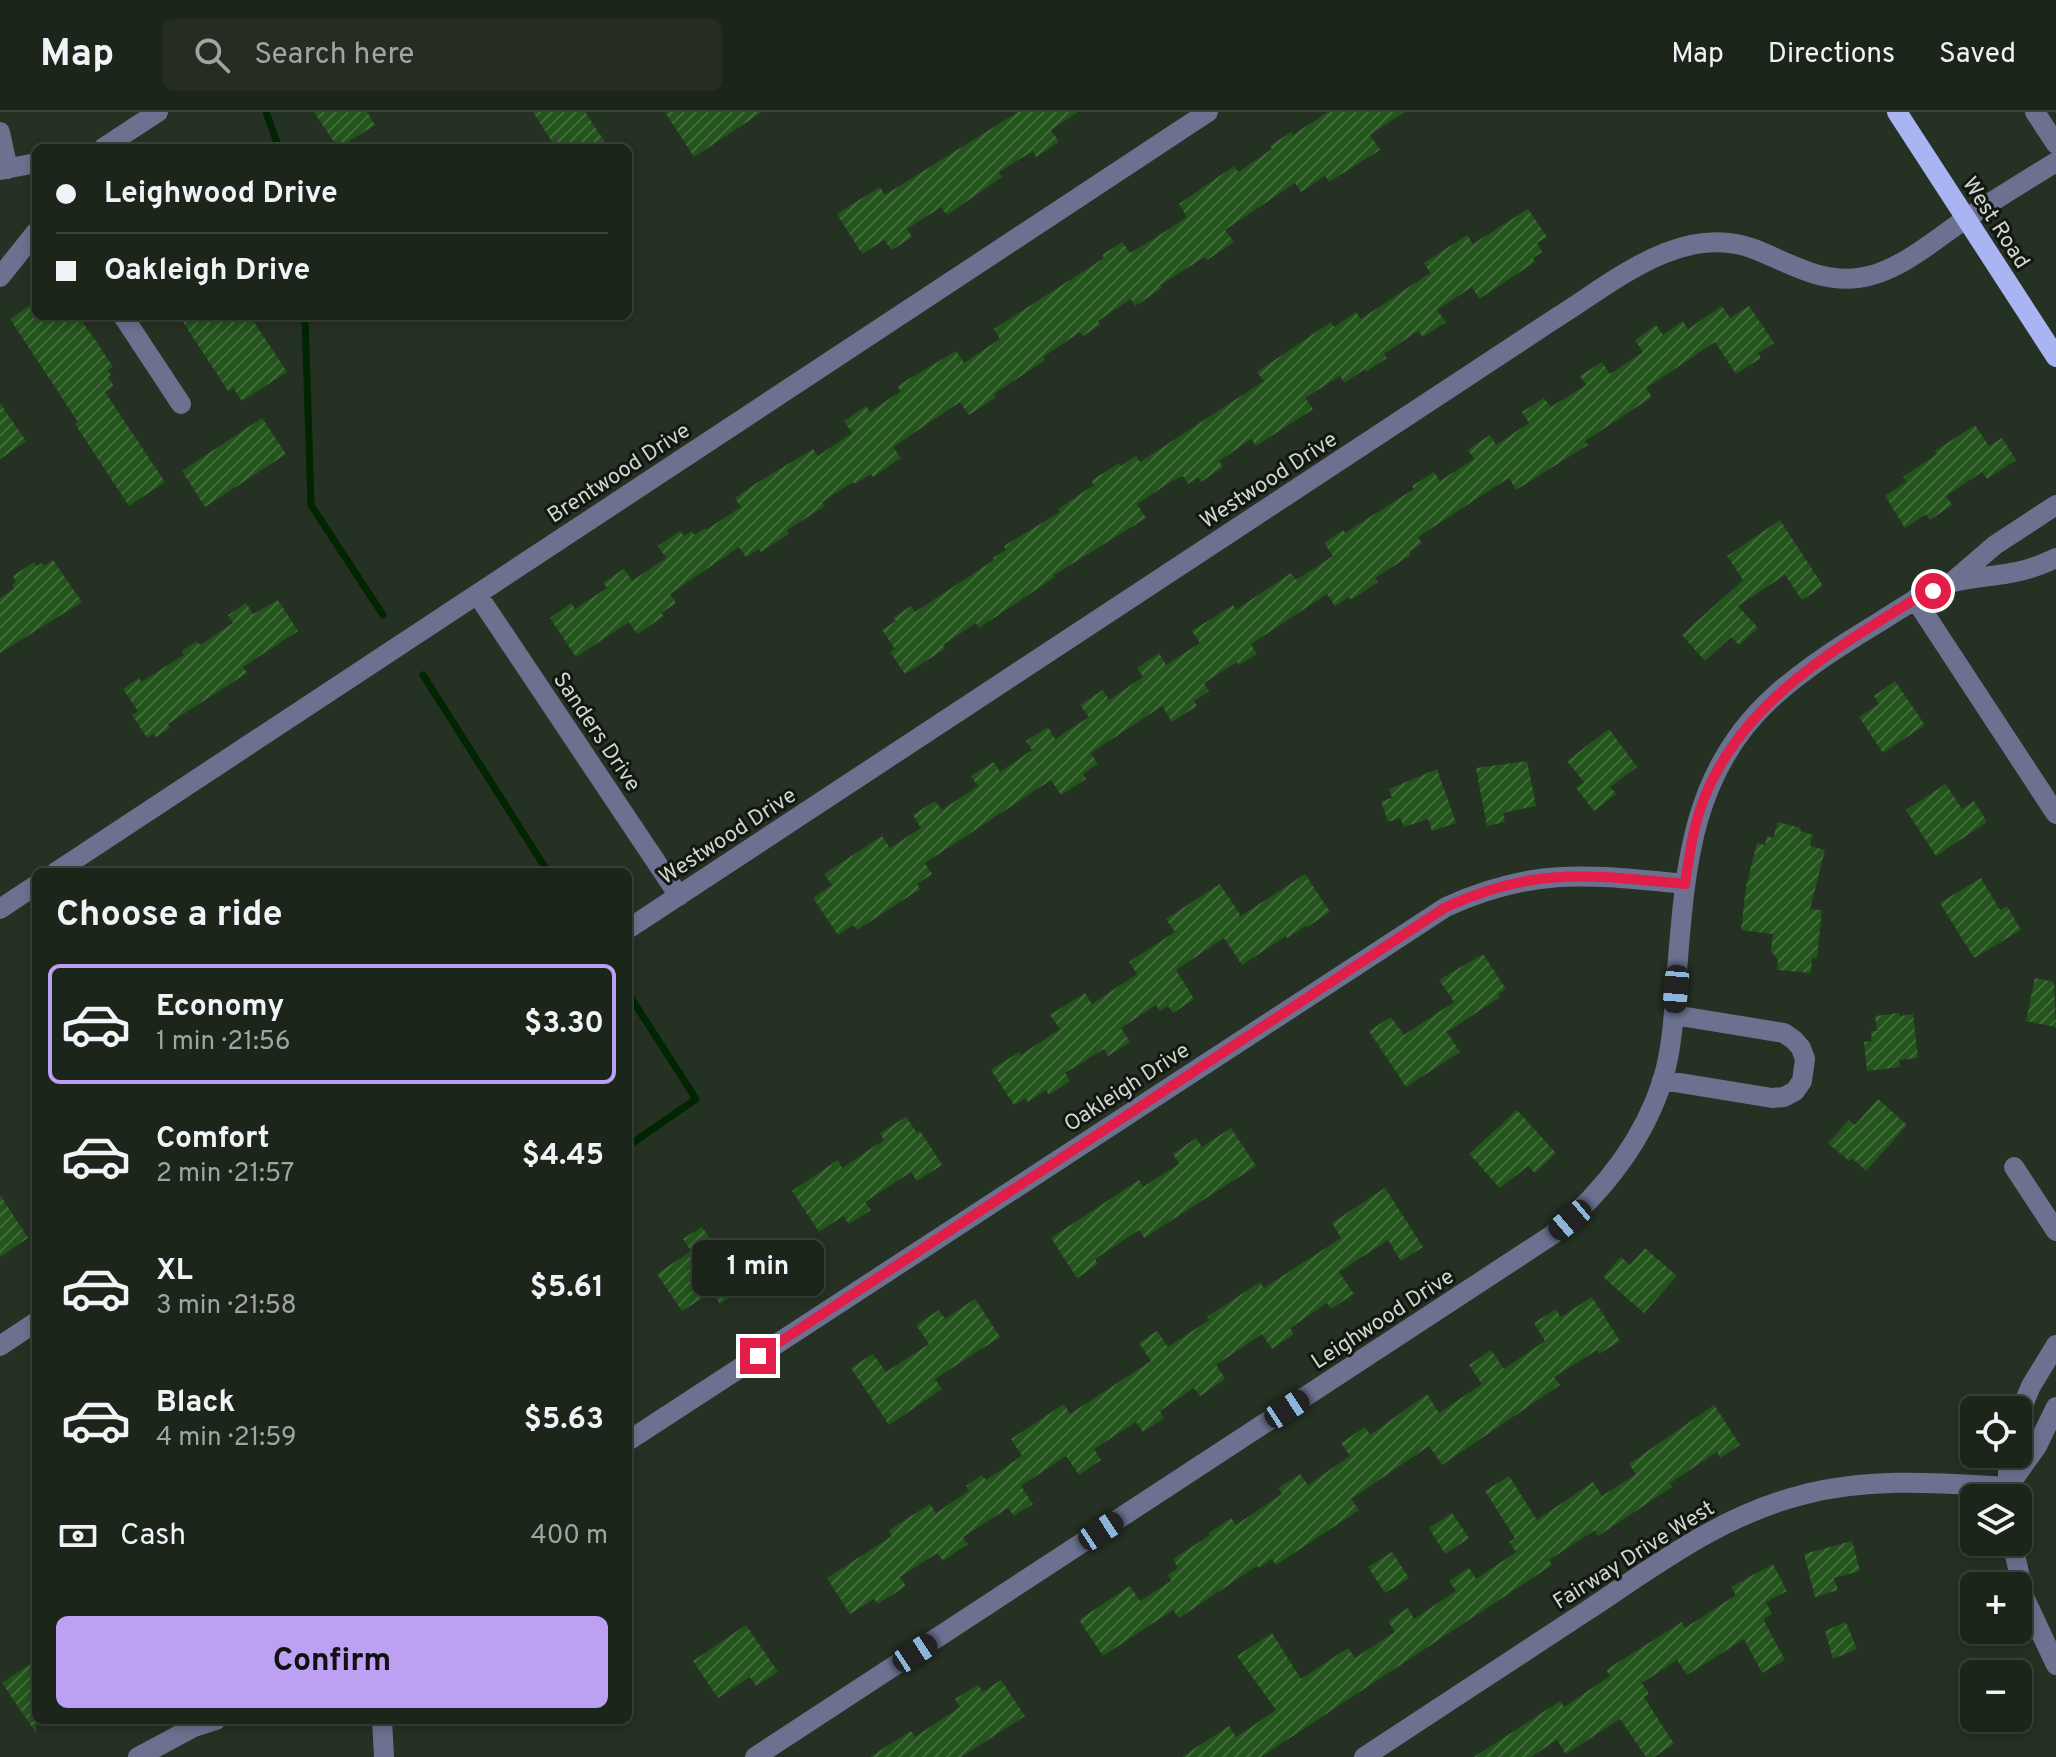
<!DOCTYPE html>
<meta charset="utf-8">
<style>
body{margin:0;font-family:Overpass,sans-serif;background:#252d23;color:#f1f3f6;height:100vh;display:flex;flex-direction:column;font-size:30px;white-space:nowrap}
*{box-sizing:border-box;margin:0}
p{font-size:26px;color:#a0a5a2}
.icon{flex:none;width:44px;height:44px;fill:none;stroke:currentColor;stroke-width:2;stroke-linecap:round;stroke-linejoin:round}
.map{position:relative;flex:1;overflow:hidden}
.panel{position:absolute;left:32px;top:756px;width:600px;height:856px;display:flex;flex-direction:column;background:#1c251a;border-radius:12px;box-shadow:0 4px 12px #0003,0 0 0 2px #3a4239}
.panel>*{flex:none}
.hud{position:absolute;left:32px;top:32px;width:600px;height:176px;border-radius:12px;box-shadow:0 4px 12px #0003,0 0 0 2px #3a4239;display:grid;align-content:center;height:176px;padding:0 24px;background:#1c251a}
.fabs{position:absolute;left:1960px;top:1284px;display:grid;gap:16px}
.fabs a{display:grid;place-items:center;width:72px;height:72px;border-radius:12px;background:#1c251a;box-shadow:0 4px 12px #0003,0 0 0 2px #3a4239;font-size:40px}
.end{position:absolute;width:36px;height:36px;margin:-18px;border:10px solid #e11d48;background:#fff;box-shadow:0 0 0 4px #fff}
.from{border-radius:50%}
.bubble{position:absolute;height:56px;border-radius:12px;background:#1c251a;box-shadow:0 4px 12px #0003,0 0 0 2px #3a4239;font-size:26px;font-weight:700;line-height:56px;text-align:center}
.car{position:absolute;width:24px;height:48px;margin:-24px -12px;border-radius:10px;box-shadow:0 0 6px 2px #0007;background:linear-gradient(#222 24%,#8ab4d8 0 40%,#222 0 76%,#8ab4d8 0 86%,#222 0)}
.hud b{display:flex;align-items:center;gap:28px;height:76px;font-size:30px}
.hud b+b{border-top:2px solid #3a4239}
.hud i{width:20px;height:20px;background:#f1f3f6}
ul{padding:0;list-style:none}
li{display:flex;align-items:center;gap:24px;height:120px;margin:0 16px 12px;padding:0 8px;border:4px solid transparent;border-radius:12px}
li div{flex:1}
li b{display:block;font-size:30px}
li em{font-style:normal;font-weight:700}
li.selected{border-color:#bca0f2}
li>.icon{width:72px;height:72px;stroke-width:1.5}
h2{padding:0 24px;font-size:36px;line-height:96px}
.pay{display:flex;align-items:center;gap:20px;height:88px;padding:0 24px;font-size:30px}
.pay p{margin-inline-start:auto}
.action{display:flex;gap:16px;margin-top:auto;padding:16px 24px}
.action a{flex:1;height:92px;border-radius:12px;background:#bca0f2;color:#111;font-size:32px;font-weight:700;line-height:92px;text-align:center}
header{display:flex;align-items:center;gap:48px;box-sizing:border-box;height:112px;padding:0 40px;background:#1c251a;border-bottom:2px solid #3a4239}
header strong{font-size:38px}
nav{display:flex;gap:44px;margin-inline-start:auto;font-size:28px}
.search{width:560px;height:72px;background:#252d23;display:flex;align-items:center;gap:20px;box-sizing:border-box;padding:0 28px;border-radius:12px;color:#a0a5a2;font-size:30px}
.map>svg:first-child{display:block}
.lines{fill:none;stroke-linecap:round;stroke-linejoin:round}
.stream{stroke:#002500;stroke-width:7}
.building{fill:url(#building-hatch)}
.minor{stroke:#6b718f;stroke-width:20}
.major{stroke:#a9b5f2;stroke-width:20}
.route{stroke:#e11d48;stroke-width:10}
.labels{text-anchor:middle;stroke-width:6;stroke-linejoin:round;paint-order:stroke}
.street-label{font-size:22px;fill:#d0d8ce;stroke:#121711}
</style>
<header>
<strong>Map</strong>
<div class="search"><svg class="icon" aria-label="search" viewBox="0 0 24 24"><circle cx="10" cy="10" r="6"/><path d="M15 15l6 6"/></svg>Search here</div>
<nav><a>Map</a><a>Directions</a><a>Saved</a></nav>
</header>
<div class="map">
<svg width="2056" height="1645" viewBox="0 0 2056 1645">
<defs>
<pattern id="building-hatch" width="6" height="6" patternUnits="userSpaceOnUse" patternTransform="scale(2)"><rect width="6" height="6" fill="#22541b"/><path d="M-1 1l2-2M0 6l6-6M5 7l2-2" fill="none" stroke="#416c3b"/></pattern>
</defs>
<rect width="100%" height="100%" fill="#253123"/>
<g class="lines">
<path class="stream" d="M266,0L279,36
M305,204L311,393L383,503
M423,563L548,760
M628,881L696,987L628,1034"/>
</g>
<path class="building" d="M314,0H367L375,13L338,36Z
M533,0H585L609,36H556Z
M665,0H762L694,45Z
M1018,0H1078L1051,18L1059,30L1036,45L1033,39L999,60L1002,65L947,103L941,95L907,117L912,125L892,138L884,128L862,142L837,102L880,75L885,83Z
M1328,0H1404L1370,23L1380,38L1329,70L1325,64L1301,80L1295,71L1225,118L1234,130L1207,148L1205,145L1160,173L1162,176L1135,194L1131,187L1098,209L1100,213L1083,224L1080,220L1043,245L1045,248L994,282L996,285L969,303L960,290L893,335L901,346L873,365L871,362L855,372L853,370L822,390L825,394L787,418L789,422L761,440L759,437L746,445L739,435L670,482L676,491L661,501L664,504L637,522L629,510L576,545L550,506L571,491L575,497L607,476L603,471L624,457L632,469L666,446L658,434L680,419L684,424L692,419L694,423L705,416L706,418L741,395L735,386L755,372L813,337L818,344L852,321L844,309L866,294L870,300L901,279L897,274L956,239L964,251L1000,227L994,217L1104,146L1102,143L1122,130L1130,141L1152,128L1187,105L1179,92L1234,54L1238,60L1272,37L1270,34L1291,20L1293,23Z
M1528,97L1547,125L1537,131L1542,140L1533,146L1535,150L1479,187L1472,175L1437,198L1446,210L1423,225L1418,219L1384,242L1387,246L1366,260L1365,257L1344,271L1340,264L1305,286L1313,297L1256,334L1251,327L1219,349L1223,355L1201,370L1198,365L1188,372L1183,364L1172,369L1137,392L1146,406L1054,463L1055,465L979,516L976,511L943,533L945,537L905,562L890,540L895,537L882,518L896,509L893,506L911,494L915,500L994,448L993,446L1006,438L1004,434L1060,400L1058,397L1094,373L1091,369L1119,351L1121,354L1136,344L1140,350L1264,269L1257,260L1331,210L1334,215L1356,200L1361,207L1430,161L1424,151L1467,123L1473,132Z
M36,189V204H78L98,232L113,255L108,258L111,263L108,265L114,274L105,280L165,370L129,394L75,312L78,310L10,207Z
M1722,194L1730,206L1749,194L1774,231L1758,241L1761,246L1736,262L1715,230L1646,276L1652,285L1585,329L1588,333L1516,378L1509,366L1493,376L1418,425L1422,431L1409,440L1411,443L1375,466L1378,470L1351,488L1349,485L1335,494L1327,482L1251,532L1257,542L1239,553L1237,550L1204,571L1209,579L1194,589L1197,594L1172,610L1162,594L1091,641L1098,652L1083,662L1086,667L1061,683L1051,668L925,751L932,762L917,772L920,777L857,818L853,813L838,823L813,786L832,773L824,762L882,724L890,736L921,716L913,703L935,689L942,698L978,674L971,664L994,650L1000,660L1032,638L1026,629L1048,615L1055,627L1089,605L1080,593L1103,578L1109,588L1143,565L1137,556L1159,541L1166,553L1200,531L1192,519L1233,493L1236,498L1291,461L1296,468L1333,444L1324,431L1343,418L1345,421L1414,377L1412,374L1434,360L1440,369L1474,347L1468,338L1490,323L1496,333L1529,311L1522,300L1544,286L1551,295L1586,273L1580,264L1602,250L1610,262L1643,240L1635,228L1656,213L1663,223L1683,209L1688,217Z
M179,204H250L287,260L242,289L233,276L228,279Z
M0,291L26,329L0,347Z
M262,306L286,342L205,395L182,359Z
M1975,313L1989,334L2002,326L2016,348L1987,367L1982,360L1946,384L1952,393L1930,408L1926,402L1905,416L1885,384L1906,370L1903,365L1937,342L1935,339Z
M1780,408L1823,474L1802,488L1785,463L1738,494L1758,516L1739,533L1731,525L1705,549L1682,523L1743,468L1727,444Z
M53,448L82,490L0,541V486L14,476L12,473L16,470L13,464L34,450L37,454L42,451L44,454Z
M278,488L298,519L243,555L247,561L168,612L170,616L156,625L153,622L147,626L132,603L138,599L123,577L139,566L141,570L184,543L182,539L197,529L200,533L233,511L228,503L246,491L253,502Z
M1895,569L1925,613L1883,641L1859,605L1879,592L1874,584Z
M1609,617L1637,655L1610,675L1616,682L1594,699L1576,676L1584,670L1567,649Z
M1527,649L1536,694L1503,701L1505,710L1487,714L1476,656Z
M1437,657L1456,711L1432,719L1428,707L1404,715L1400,706L1388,710L1381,689L1392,686L1389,677Z
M1946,672L1962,697L1974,689L1987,710L1936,744L1906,698Z
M1778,710L1801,716L1800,719L1813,723L1810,734L1825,738L1810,797L1822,798L1817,846H1812L1811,861L1777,858L1778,848L1771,839L1773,822L1741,818L1746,775L1757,731L1765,733L1767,724L1773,726Z
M1305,762L1330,800L1307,815L1306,814L1287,826L1286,824L1242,853L1224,826L1176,858L1194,887L1173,901L1168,894L1160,899L1156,893L1121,916L1130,930L1108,944L1104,937L1065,961L1070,969L1049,983L1046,978L1028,990L1025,986L1014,993L991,958L1019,940L1021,943L1060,917L1050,903L1085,881L1092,892L1137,862L1129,850L1175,820L1166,807L1220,772L1241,804Z
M1981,766L2000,798L2007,794L2021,818L1974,846L1940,791Z
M1483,842L1506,877L1498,882L1500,885L1447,920L1460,940L1406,975L1369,919L1391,905L1404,923L1454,890L1439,868Z
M2035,866L2054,870L2056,915L2026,909Z
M1899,901L1900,904L1913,902L1918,946L1899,948L1900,955L1867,959L1864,930L1872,929L1871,919H1877L1875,904Z
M1878,987L1907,1013L1866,1059L1852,1046L1849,1049L1828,1031L1849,1008L1855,1013Z
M1517,998L1556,1041L1535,1061L1528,1054L1500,1076L1469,1042Z
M906,1005L917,1021L920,1019L942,1053L917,1069L911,1060L865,1090L871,1098L849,1112L843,1104L819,1120L792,1079L838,1048L842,1056L884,1028L880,1021Z
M1231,1016L1256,1054L1144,1126L1139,1118L1095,1147L1098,1152L1077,1166L1051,1126L1139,1068L1143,1075L1179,1052L1173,1042L1196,1026L1202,1035Z
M1385,1076L1423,1135L1401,1149L1388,1128L1339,1160L1354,1182L1331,1197L1327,1191L1290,1216L1294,1222L1272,1237L1262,1222L1216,1253L1225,1267L1200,1284L1194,1276L1160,1299L1164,1306L1143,1320L1136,1310L1094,1337L1101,1348L1079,1363L1066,1344L1021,1374L1033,1392L1014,1404L1008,1396L963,1425L968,1432L943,1449L937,1441L900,1465L906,1474L878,1492L874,1487L850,1502L827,1466L892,1424L889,1418L930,1392L936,1401L969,1379L966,1374L982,1363L986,1368L1022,1344L1011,1327L1064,1292L1070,1302L1151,1249L1139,1231L1157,1219L1168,1235L1209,1208L1207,1205L1260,1170L1264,1176L1341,1126L1332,1111Z
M0,1083L28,1126L0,1145Z
M702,1115L743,1177L720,1192L712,1180L682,1199L657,1162L691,1139L683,1127Z
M1645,1136L1677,1164L1644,1201L1603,1165L1621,1145L1630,1153Z
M1592,1185L1620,1229L1599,1242L1597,1238L1554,1265L1560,1273L1442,1353L1429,1334L1351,1387L1359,1398L1276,1453L1272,1447L1259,1456L1257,1454L1179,1506L1173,1498L1103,1544L1079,1508L1130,1474L1140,1489L1171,1469L1168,1463L1178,1456L1173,1447L1210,1423L1209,1421L1231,1406L1236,1413L1282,1382L1278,1376L1300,1362L1308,1373L1350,1344L1341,1331L1365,1315L1370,1323L1427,1282L1439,1301L1482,1272L1469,1253L1491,1238L1504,1257L1545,1229L1534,1211L1556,1197L1561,1205Z
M975,1187L1000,1225L935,1267L942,1277L889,1313L851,1256L873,1242L886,1260L929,1232L916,1213L939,1198L945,1207Z
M1714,1293L1740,1333L1720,1346L1717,1340L1670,1371L1672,1375L1598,1424L1595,1418L1549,1448L1552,1453L1261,1645H1182L1229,1614L1236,1625L1276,1598L1237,1544L1272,1521L1301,1567L1348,1536L1355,1546L1395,1520L1388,1509L1408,1496L1414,1507L1456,1479L1449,1469L1469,1456L1476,1467L1516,1440L1509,1430L1515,1426L1485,1379L1509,1364L1537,1408L1593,1370L1602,1384L1636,1362L1629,1352Z
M1452,1401L1469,1426L1445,1442L1429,1416Z
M1852,1429L1860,1459L1834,1466L1838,1478L1815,1485L1804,1442Z
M1392,1440L1409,1466L1385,1481L1368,1455Z
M1773,1452L1787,1479L1766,1490L1772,1502L1763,1507L1785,1548L1762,1561L1744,1527L1687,1563L1677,1548L1642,1571L1649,1582L1644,1585L1674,1632L1654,1645H1646L1620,1607L1566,1642L1557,1628L1531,1645H1474L1560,1589L1564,1595L1610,1564L1606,1558L1682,1510L1685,1516L1736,1483L1731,1475Z
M1846,1510L1857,1537L1833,1547L1825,1519Z
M746,1513L778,1560L756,1574L750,1565L718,1586L693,1549Z
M36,1548V1621L2,1571Z
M1001,1568L1025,1604L961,1645H870L911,1619L915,1625L960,1595L955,1587L978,1573L983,1580Z"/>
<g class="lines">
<path class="minor" d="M2035,0L2056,32
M0,20L8,57
M103,36L158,0
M0,58L36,51
M0,165L36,120
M123,204L181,292
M1952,470L1995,433L2056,393
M477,482L679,784
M1915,487L2056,702
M56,760L1208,0
M0,797L36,773
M628,817L1556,206C1614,170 1681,110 1754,137C1788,150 1819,171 1858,166C1896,162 1933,129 1964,108C1994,88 2025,69 2056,50
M1662,968L1772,986L1784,985L1795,979L1802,969L1805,947L1801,936L1794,928L1784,921L1674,903
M2014,1055L2056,1119
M0,1234L36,1210
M2018,1305L2031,1274L2056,1233
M628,1329L1446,795C1535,754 1592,763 1685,772
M2008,1342V1378
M2008,1375L2037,1334L2056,1295
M2012,1430L2025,1487L2056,1553
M382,1608L384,1645
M138,1645L194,1615L216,1608
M755,1645L1552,1123C1602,1081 1643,1031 1663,967C1672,936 1674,903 1676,871C1685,765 1687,664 1772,586C1805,556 1843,532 1881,509C1903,495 1925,480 1950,471C1969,465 1991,465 2010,461C2026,459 2041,453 2056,446
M1364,1645C1439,1596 1513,1547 1588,1498C1656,1453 1722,1403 1802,1383C1870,1365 1938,1371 2008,1375"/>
<path class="major" d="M1897,0L2056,245"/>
</g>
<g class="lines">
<path class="route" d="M758,1244L1446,795C1535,754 1591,763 1685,772C1689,744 1693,716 1703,689C1741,591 1830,540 1915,487L1933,479"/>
</g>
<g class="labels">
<g class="street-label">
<text transform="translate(1997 110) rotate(57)" y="8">West Road</text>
<text transform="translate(618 360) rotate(-33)" y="8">Brentwood Drive</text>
<text transform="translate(1268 367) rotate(-33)" y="8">Westwood Drive</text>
<text transform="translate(598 619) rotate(56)" y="8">Sanders Drive</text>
<text transform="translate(727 723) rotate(-33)" y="8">Westwood Drive</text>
<text transform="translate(1126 974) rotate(-33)" y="8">Oakleigh Drive</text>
<text transform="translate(1382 1206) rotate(-33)" y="8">Leighwood Drive</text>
<text transform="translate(1633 1442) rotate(-32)" y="8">Fairway Drive West</text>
</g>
</g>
</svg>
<div class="fabs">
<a><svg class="icon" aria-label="locate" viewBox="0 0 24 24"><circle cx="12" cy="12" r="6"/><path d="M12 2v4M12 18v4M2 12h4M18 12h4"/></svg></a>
<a><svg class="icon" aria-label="layers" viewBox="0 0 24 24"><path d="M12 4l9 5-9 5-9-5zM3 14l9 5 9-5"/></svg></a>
<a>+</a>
<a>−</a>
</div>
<i class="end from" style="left:1933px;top:479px"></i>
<i class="end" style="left:758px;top:1244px"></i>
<div class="bubble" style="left:692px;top:1128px;width:132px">1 min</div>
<i class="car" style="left:1676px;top:877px;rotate:185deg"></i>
<i class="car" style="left:1570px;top:1108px;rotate:230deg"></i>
<i class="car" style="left:1287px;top:1297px;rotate:57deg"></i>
<i class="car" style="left:1101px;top:1419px;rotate:57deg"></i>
<i class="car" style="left:915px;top:1541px;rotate:57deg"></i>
<div class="hud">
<b><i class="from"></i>Leighwood Drive</b>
<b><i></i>Oakleigh Drive</b>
</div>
<section class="panel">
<h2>Choose a ride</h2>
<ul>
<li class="selected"><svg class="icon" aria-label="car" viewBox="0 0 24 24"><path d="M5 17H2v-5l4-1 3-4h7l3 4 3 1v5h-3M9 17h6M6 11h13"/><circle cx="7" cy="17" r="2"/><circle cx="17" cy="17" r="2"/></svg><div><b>Economy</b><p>1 min · 21:56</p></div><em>$3.30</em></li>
<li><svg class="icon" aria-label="car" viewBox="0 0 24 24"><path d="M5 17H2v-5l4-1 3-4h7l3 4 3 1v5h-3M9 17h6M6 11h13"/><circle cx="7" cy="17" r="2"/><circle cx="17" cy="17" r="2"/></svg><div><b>Comfort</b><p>2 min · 21:57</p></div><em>$4.45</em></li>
<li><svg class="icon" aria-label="car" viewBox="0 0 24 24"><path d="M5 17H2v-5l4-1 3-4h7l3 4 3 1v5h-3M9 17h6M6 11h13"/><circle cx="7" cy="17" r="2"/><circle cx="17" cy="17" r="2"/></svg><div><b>XL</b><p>3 min · 21:58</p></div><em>$5.61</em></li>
<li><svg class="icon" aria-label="car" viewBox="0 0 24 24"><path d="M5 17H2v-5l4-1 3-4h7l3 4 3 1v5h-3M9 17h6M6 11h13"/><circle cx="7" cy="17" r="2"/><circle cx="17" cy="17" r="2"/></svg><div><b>Black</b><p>4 min · 21:59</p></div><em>$5.63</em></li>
</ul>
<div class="pay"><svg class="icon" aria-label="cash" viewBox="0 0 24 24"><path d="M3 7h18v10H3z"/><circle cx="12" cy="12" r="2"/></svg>Cash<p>400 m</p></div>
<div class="action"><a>Confirm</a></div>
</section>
</div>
